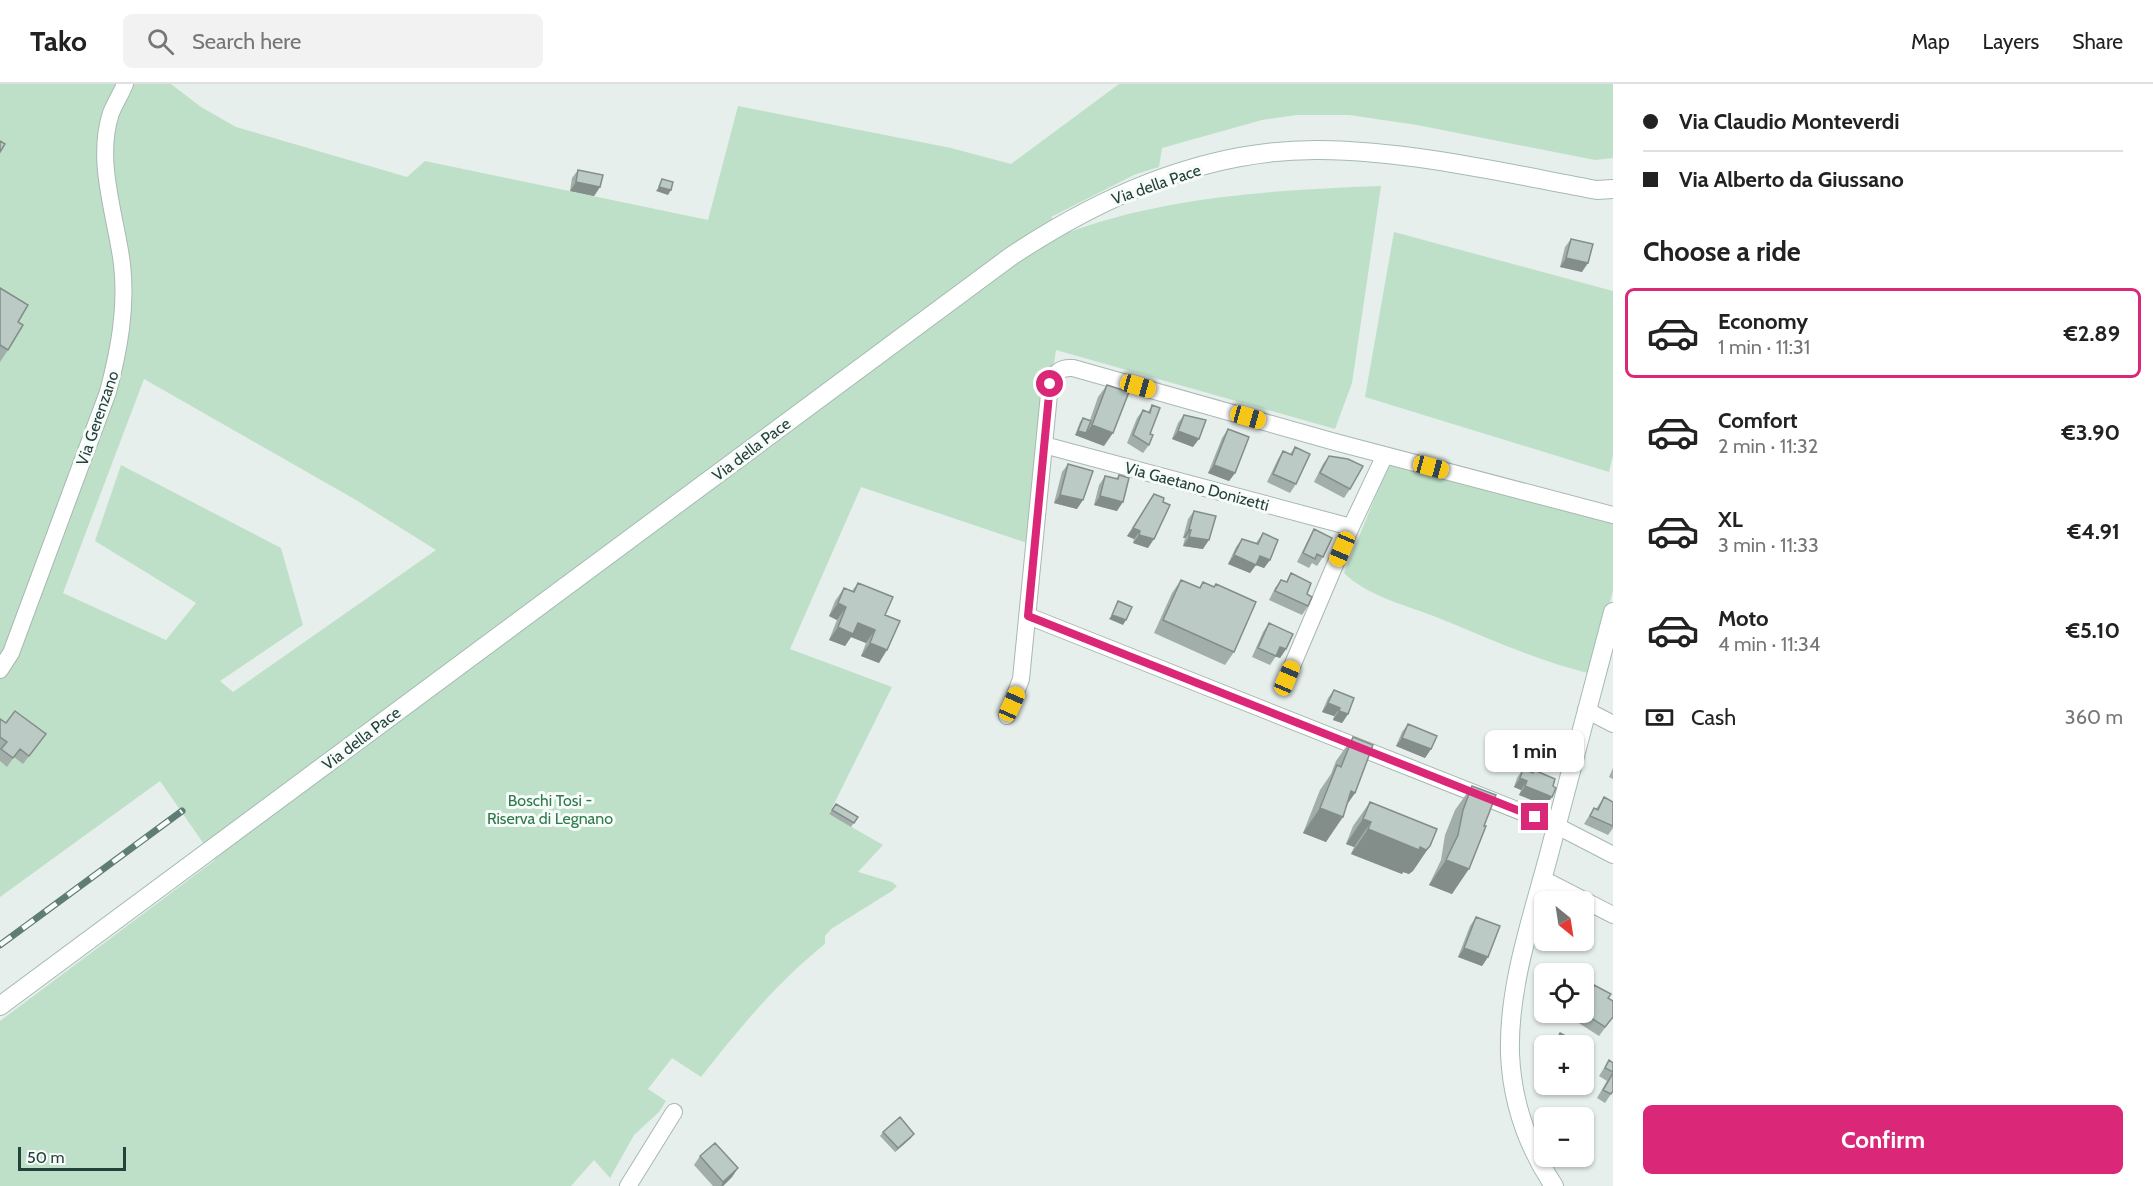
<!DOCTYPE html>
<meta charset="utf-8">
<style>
body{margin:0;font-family:Cabin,sans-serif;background:#f2f2f2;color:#222;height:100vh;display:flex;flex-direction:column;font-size:22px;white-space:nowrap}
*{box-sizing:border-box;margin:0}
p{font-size:20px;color:#767676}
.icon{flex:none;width:33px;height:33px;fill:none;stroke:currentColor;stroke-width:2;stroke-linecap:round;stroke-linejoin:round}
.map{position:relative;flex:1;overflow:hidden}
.side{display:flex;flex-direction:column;background:#fff;width:540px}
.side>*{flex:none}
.guide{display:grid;align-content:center;height:132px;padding:0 30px;background:#fff}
.needle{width:39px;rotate:150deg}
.fabs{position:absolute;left:1534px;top:807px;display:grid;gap:12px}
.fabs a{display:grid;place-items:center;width:60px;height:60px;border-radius:9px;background:#fff;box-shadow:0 2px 4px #0004;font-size:30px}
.scale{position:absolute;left:18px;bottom:15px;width:108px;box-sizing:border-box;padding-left:6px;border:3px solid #24423a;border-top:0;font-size:16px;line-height:21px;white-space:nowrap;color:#24423a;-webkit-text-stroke:4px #f7fbf9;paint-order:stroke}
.end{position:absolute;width:27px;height:27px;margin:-14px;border:8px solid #db2777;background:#fff;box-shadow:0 0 0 3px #fff}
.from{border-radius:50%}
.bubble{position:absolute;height:42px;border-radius:9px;background:#fff;box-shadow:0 2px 4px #0004;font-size:20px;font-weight:700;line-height:42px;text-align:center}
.car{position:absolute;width:18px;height:36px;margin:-18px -9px;border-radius:8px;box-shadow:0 0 4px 2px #0007;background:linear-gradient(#f5c518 24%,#345 0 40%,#f5c518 0 76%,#345 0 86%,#f5c518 0)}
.guide b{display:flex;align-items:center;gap:21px;height:57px;font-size:22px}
.guide b+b{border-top:2px solid #e0e0e0}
.guide i{width:15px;height:15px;background:#222}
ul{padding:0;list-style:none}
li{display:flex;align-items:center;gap:18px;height:90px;margin:0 12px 9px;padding:0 18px;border:3px solid transparent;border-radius:9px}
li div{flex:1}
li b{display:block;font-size:22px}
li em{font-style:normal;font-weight:700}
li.on{border-color:#db2777}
li>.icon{width:54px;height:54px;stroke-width:1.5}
h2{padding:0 30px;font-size:27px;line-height:72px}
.pay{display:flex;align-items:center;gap:15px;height:66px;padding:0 30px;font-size:22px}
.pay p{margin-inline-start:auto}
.action{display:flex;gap:12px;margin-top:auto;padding:12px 30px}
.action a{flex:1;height:69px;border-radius:9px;background:#db2777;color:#fff;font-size:24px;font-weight:700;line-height:69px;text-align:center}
header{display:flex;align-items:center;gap:36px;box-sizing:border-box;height:84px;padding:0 30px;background:#fff;border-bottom:2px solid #e0e0e0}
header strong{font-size:28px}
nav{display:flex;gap:33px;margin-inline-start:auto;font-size:21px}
.search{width:420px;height:54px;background:#f2f2f2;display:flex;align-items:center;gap:15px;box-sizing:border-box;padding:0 21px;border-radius:9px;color:#767676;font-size:22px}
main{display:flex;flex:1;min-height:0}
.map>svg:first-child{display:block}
.green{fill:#bfe0c8;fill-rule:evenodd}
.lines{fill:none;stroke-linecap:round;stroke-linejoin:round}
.street-casing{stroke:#a8b8b2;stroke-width:18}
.secondary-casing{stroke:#a4bbb3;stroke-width:20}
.street{stroke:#fff;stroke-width:16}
.secondary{stroke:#fff;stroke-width:18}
.rail-casing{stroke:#5f7d75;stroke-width:7}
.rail{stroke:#f7fbf9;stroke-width:4.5;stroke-dasharray:14;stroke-linecap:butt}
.wall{fill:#a1aea9}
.shaded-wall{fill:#838d89}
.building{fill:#bbcac4;stroke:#838d89;stroke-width:1.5}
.route{stroke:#db2777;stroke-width:8}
.labels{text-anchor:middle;stroke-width:6;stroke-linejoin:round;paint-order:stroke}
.street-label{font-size:16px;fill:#24423a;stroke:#f7fbf9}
.park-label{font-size:16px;fill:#2d7a4b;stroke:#f7fbf9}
</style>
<header>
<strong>Tako</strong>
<div class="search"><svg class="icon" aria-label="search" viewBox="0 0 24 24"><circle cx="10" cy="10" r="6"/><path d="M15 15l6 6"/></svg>Search here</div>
<nav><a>Map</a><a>Layers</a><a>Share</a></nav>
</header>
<main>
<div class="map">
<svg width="1613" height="1102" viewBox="0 0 1613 1102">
<rect width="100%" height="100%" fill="#e6efeb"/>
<path class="green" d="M0,0H171L201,23L236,43L407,93L425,77L708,136L738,22L951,64L1011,80L1119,0H1613V74L1595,76L1417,41L1349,31H1297L1262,36L1162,64L1159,83L1136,90L1051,133L1064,150C1165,112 1274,106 1381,102L1352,299L1335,345L1056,266L1027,459L861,403L790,565L892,603L829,730L883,761L858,788L892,798L897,802L892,807L831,845L825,852V860C776,899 739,945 701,993L672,974L648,1005L666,1017L659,1028L634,1051L610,1094L594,1076L571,1102H0V937L215,776L160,697L0,813ZM144,295L356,416L436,466L233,608L220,597L303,541L281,464L121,381L95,457L196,519L166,556L63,509Z
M1394,148L1613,207V371L1609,388L1365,313Z
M1392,379L1613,433V506L1592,590C1536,577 1484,552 1431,531C1402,520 1366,511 1344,489L1388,382Z"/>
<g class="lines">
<defs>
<path id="street" d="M1044,361L1351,443
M1028,532L1557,742L1613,771
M0,586L11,569L108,308C119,266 127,224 122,180C116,132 95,77 111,29C115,19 121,10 125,0
M1287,594L1351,443L1385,371
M1586,626L1613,640
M1007,632L1021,595L1050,300C1054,288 1061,283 1073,284L1335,358L1613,431
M1543,795L1613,831
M628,1102L674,1028"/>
<path id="secondary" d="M0,922L1010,173C1101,112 1208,65 1319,66C1413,67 1505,89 1597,106L1613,105
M1554,1102C1528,1063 1512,1017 1510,970C1508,904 1531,837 1548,774C1570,692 1591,610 1613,528"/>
</defs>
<use href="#street" class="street-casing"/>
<use href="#secondary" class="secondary-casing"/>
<use href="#street" class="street"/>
<use href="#secondary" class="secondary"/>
<defs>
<path id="rail" d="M0,861L182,727"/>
</defs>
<use href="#rail" class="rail-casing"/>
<use href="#rail" class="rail"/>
</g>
<path class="wall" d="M578,86L600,103L594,112L570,107L572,94Z
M1571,155L1582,188L1560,183L1565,163Z
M0,204L18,238L8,266L0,278Z
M1107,301L1104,362L1075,351L1080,338L1083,334L1090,336L1098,313Z
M1152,321L1149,361L1143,369L1127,359L1137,334L1143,326L1148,328Z
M1184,331L1193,363L1172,355L1178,339Z
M1228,345L1235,389L1229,397L1208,389L1222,354Z
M1295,363L1296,400L1290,409L1267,398L1278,375L1283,367L1290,370Z
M1329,372L1350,405L1344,414L1314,398L1323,380Z
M1068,380L1077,425L1054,419L1062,388Z
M1119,391L1117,427L1094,421L1099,401L1105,392L1116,395Z
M1154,410L1148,464L1133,459L1134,455L1127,452Z
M1194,427L1203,465L1183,462L1185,454H1183L1188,435Z
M1314,445L1323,473L1317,482L1312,479L1309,484L1297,478L1309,454Z
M1263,449L1270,476L1264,484L1256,481L1250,489L1228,480L1236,463L1242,455L1256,459Z
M1291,489L1307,510L1308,522L1302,531L1269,516L1275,504L1281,496L1286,498Z
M1181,496L1199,504L1203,498L1214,503L1216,500L1234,568L1225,581L1154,549L1172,509Z
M858,499L885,531L879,579L861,572L866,559L851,553L845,562L829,556L837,536L829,532L835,517L844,504L852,507Z
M1269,539L1286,565L1280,574L1276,572L1270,581L1252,573L1263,548Z
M1334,606L1348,630L1342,639L1333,636L1334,632L1322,628L1328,614Z
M0,635L6,639L46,650L23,680L14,673L7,683L0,677Z
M1408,640L1431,665L1425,674L1396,662L1402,648Z
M1353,653L1355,709L1347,720L1326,758L1303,749L1320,706L1331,690L1336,677Z
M1613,684V695L1609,693Z
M1523,685L1532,689L1534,686L1546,722L1519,711L1521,706L1514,703L1517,694Z
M1472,702L1452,810L1429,801L1441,776L1445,751L1455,726Z
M1604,713L1613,718V744L1608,751L1584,740L1594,724L1596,725Z
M1370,718L1430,762L1409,790L1403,788L1402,790L1351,770L1354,763L1346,760L1353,742Z
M836,720L858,733L851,743L829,730Z
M1476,833L1488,873L1482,882L1458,873L1470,842Z
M1594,901L1608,914L1613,933L1599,952L1574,936L1578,928H1584V918Z
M1609,976L1613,979V1007L1605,1019L1597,1014L1607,997L1599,992Z
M883,1048L911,1054L895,1068L880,1052Z
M700,1072L738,1084L732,1093L723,1102H713L694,1081Z"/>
<path class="shaded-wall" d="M576,98L600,103L594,112L570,107Z
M659,103L671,106L668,111L656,107Z
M1566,174L1588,179L1582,188L1560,183Z
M1092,341L1113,349L1104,362L1075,351L1078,347L1086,349Z
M1178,347L1199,355L1193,363L1172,355Z
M1214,381L1235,389L1229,397L1208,389Z
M1060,411L1083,416L1077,425L1054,419Z
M1100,412L1123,418L1117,427L1094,421Z
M1133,444L1140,447L1134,455L1127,452Z
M1189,445L1191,446L1185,454H1183Z
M1139,451L1154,455L1148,464L1133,459Z
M1189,453L1209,456L1203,465L1183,462Z
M1234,471L1260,472L1270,476L1264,484L1256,481L1250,489L1228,480Z
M838,519L846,523L837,536L829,532Z
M1112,531L1126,536L1123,541L1109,535Z
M858,539L875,546L866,559L851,553L845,562L829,556L838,543Z
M870,559L887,566L879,579L861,572Z
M1280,563L1286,565L1280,574L1274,572Z
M1328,619L1340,624L1334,632L1322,628Z
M1339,627L1348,630L1342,639L1333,636Z
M1402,654L1431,665L1425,674L1396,662Z
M1520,694L1527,697L1521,706L1514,703Z
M1525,702L1552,713L1546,722L1519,711Z
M1351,707L1355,709L1339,732L1343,733L1326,758L1303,749L1320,724Z
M1363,735L1371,738L1354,763L1346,760Z
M1368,745L1420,763L1430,762L1413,787L1409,790L1403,788L1402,790L1351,770Z
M1446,776L1469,785L1452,810L1429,801Z
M1464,864L1488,873L1482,882L1458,873Z
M914,1050L911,1054L895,1068L898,1064Z
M738,1084L732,1093L723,1102H721L723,1098Z"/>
<path class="building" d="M0,57L5,60L0,68Z
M578,86L603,91L600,103L576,98Z
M662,95L673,98L671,106L659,103Z
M1571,155L1593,160L1588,179L1566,174Z
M0,204L28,221L18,238L23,241L8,266L0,261Z
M1107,301L1129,308L1113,349L1092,341Z
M1152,321L1160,324L1150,350L1153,351L1149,361L1133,351L1143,326L1150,329Z
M1184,331L1206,336L1199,355L1178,347Z
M1083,334L1091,337L1086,349L1078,347Z
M1228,345L1249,353L1235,389L1214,381Z
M1295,363L1310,370L1296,400L1273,390L1283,367L1292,371Z
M1329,372L1348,375L1363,382L1350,405L1320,389Z
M1068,380L1093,387L1083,416L1060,411Z
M1119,391L1129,394L1123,418L1100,412L1105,392L1118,395Z
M1154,410L1164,414L1163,418L1170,421L1154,455L1139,451L1140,447L1133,444Z
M1194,427L1216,432L1209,456L1189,453L1191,446L1189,445Z
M1314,445L1332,454L1323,473L1317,470L1315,475L1303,469Z
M1263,449L1278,456L1270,476L1260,472L1256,481L1234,471L1242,455L1258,460Z
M1291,489L1311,499L1307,510L1312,513L1308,522L1275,507L1281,496L1287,498Z
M1181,496L1200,504L1203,498L1214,503L1216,500L1256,518L1234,568L1163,536Z
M858,499L893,513L885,531L900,537L887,566L870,559L875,546L858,539L853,550L838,543L846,523L838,519L844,504L854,508Z
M1118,517L1132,523L1126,536L1112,531Z
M1269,539L1293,550L1286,565L1280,563L1276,572L1258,564Z
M1334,606L1354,614L1348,630L1339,627L1340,624L1328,619Z
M15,627L46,650L29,672L20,665L13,674L1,665L7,658L0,653V635L6,639Z
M1408,640L1437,652L1431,665L1402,654Z
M1353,653L1373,661L1355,709L1351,707L1343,733L1320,724L1337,681L1341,683Z
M1523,685L1533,689L1534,686L1555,695L1553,702L1556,704L1552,713L1525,702L1527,697L1520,694Z
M1472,702L1496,711L1484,742H1486L1469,785L1446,776L1458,751L1463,726Z
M1604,713L1613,718V742L1590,732L1594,724L1598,726Z
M1370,718L1437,745L1430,762L1426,766L1420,763L1419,766L1368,745L1371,738L1363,735Z
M836,720L858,733L854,739L832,726Z
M1476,833L1500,842L1488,873L1464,864Z
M1594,901L1611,910L1608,914L1613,917V933L1605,943L1582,928H1584V920Z
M1560,949L1584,962H1554Z
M1609,976L1613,979V988L1605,984Z
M1613,989V1007L1611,1010L1603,1006Z
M900,1033L914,1050L898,1064L883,1048Z
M715,1059L738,1084L723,1098L700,1072Z"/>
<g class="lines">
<path class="route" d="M1050,300L1028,532L1535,733"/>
</g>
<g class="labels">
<g class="street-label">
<text transform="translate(1156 100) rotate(-19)" y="6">Via della Pace</text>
<text transform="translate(97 334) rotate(-71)" y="6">Via Gerenzano</text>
<text transform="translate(751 365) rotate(-37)" y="6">Via della Pace</text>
<text transform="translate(1197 402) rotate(15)" y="6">Via Gaetano Donizetti</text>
<text transform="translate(361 654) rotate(-37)" y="6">Via della Pace</text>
</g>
<g class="park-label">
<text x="550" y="722">Boschi Tosi -<tspan x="550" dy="18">Riserva di Legnano</tspan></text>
</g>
</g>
</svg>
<div class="fabs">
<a><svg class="needle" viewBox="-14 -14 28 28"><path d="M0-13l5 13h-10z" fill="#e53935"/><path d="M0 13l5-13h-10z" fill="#767676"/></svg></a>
<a><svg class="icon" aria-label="locate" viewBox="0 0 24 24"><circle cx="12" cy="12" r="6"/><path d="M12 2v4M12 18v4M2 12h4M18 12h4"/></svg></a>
<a>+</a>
<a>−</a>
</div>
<div class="scale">50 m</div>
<i class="end from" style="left:1050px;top:300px"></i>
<i class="end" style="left:1535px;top:733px"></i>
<div class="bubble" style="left:1485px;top:646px;width:99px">1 min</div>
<i class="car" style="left:1138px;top:302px;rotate:106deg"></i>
<i class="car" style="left:1248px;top:333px;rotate:106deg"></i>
<i class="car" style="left:1431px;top:383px;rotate:105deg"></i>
<i class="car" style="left:1342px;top:465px;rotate:203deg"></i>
<i class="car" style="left:1287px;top:594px;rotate:23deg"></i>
<i class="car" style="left:1012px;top:620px;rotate:24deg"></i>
</div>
<section class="side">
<div class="guide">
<b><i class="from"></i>Via Claudio Monteverdi</b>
<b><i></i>Via Alberto da Giussano</b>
</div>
<h2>Choose a ride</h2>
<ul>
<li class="on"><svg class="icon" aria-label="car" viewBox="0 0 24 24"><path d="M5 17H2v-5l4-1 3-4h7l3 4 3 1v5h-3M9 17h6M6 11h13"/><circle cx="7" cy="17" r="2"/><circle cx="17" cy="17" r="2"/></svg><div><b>Economy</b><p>1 min · 11:31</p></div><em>€2.89</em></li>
<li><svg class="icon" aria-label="car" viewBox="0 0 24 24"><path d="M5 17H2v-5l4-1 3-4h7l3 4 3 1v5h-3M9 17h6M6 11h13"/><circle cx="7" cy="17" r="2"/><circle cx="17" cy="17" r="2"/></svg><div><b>Comfort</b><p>2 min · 11:32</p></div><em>€3.90</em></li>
<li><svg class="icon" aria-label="car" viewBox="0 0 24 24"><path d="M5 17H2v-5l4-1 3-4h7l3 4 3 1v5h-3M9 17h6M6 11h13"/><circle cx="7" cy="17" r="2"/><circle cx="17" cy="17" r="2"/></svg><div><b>XL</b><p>3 min · 11:33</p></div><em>€4.91</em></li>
<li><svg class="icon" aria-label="car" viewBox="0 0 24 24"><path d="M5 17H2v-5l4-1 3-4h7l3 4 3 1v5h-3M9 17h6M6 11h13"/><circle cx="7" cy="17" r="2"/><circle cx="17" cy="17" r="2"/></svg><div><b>Moto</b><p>4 min · 11:34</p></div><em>€5.10</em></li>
</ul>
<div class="pay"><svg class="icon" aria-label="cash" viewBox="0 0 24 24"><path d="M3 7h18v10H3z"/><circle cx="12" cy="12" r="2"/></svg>Cash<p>360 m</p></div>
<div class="action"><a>Confirm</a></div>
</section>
</main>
